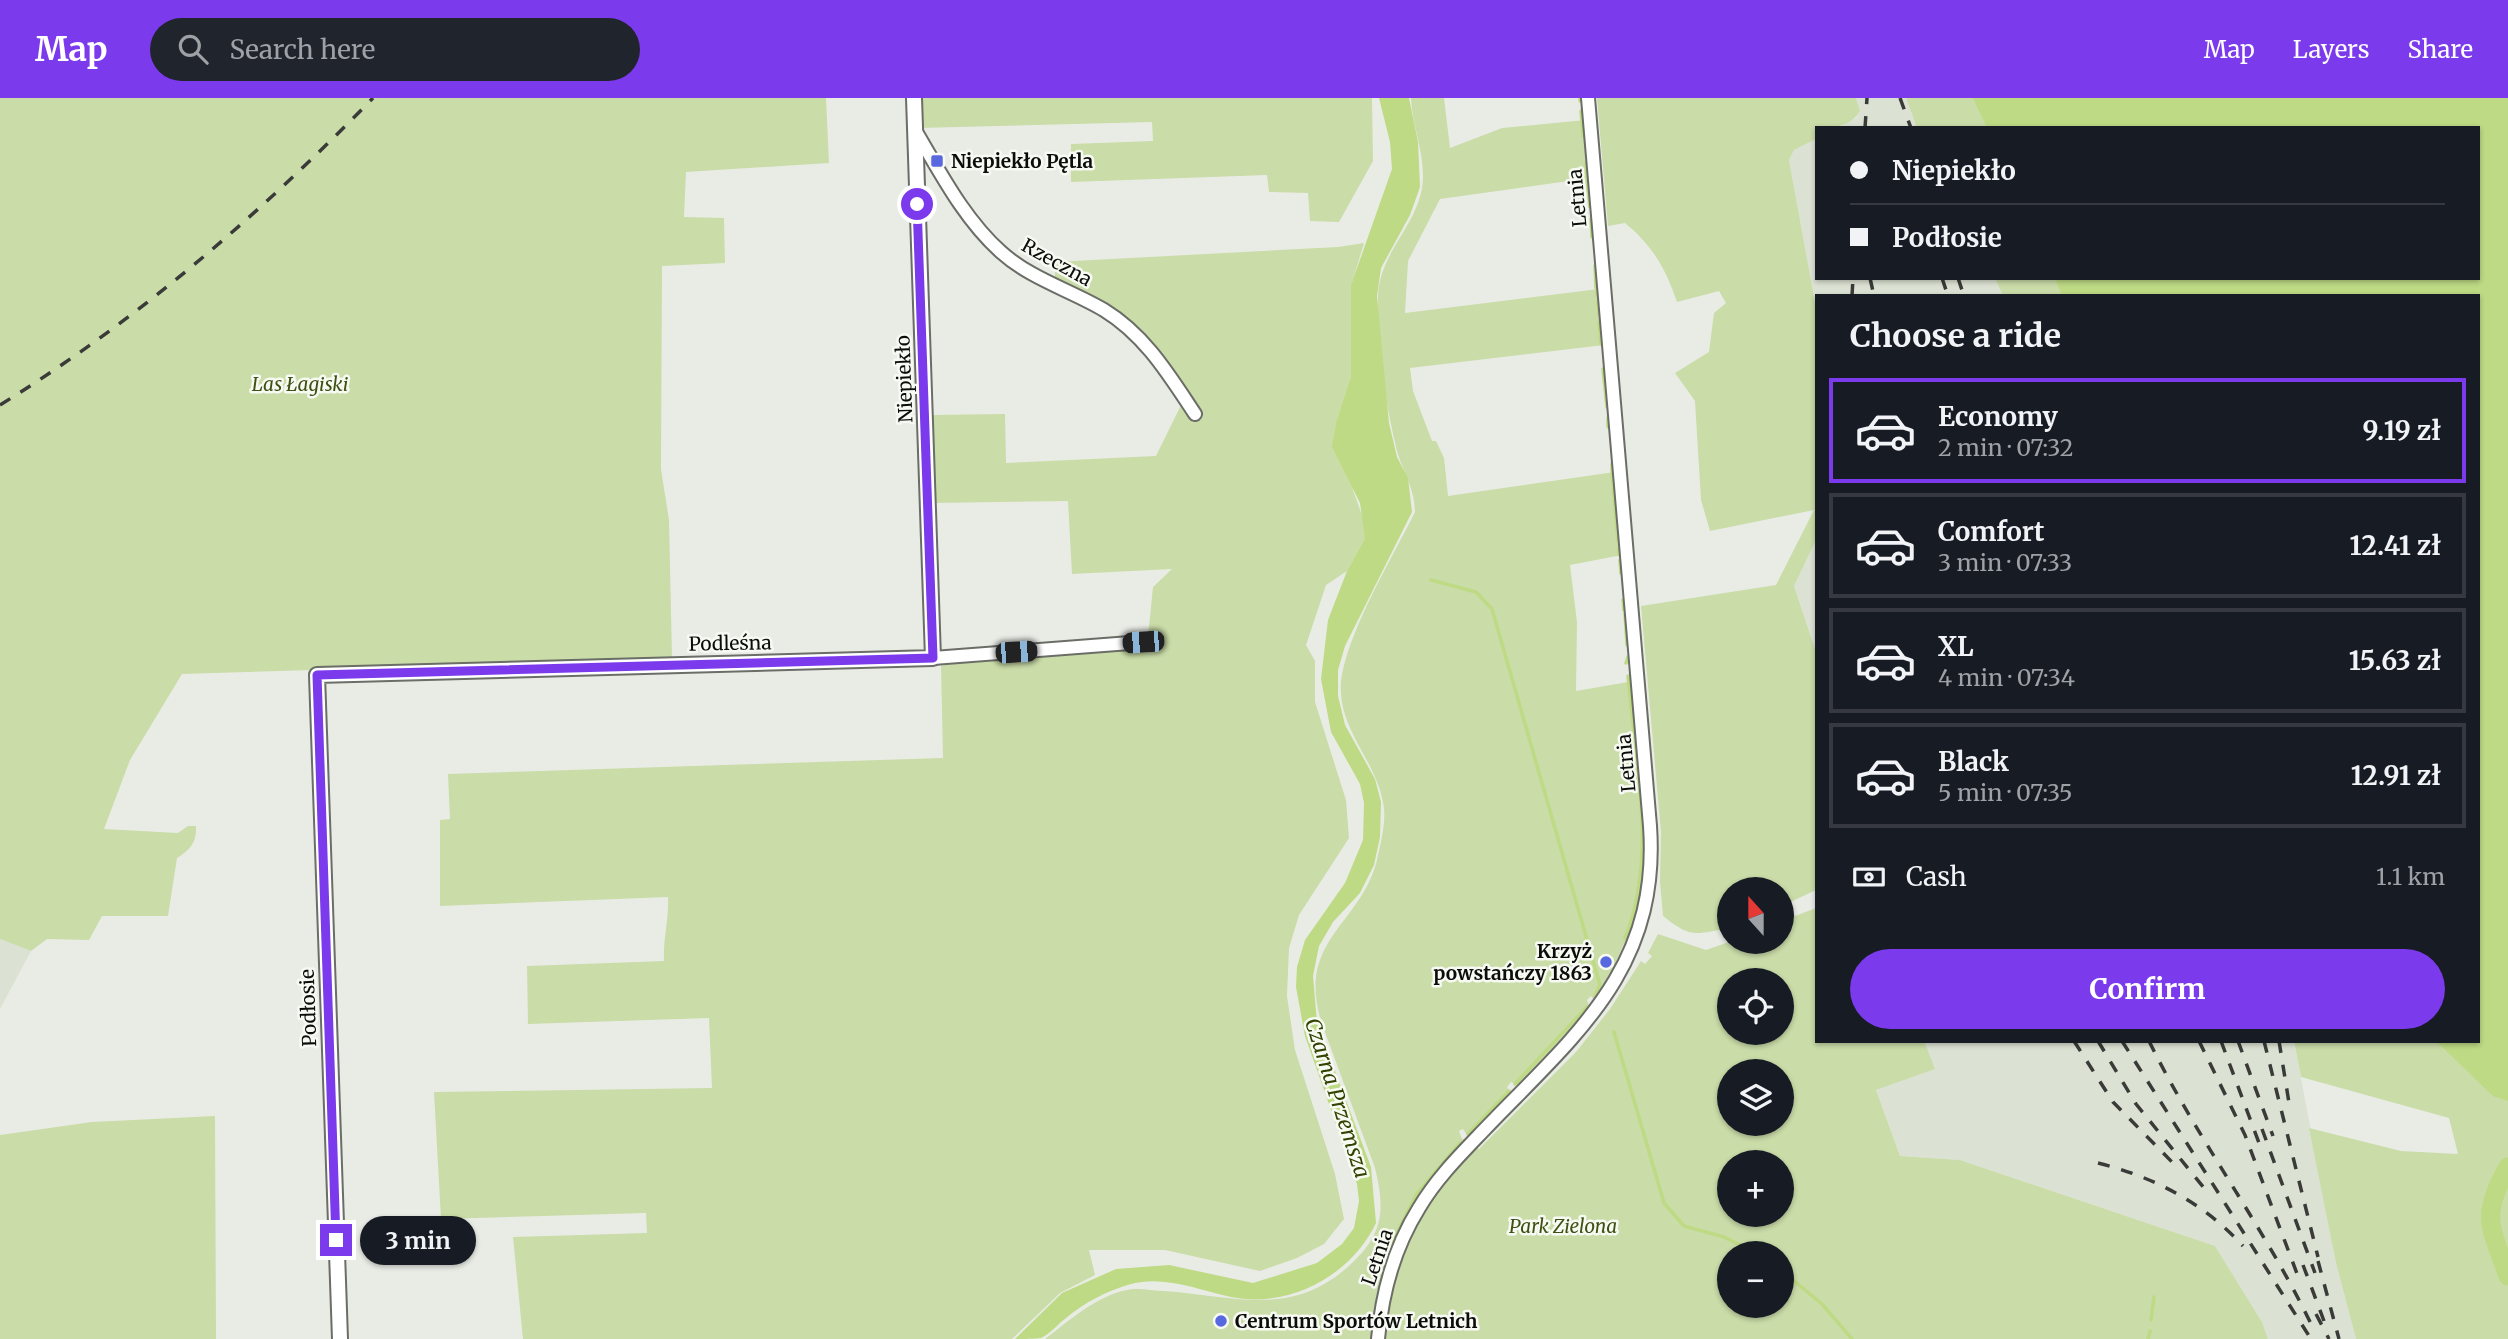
<!DOCTYPE html>
<meta charset="utf-8">
<style>
body{margin:0;font-family:Merriweather,serif;background:#20242c;color:#f1f3f6;height:100vh;display:flex;flex-direction:column;font-size:26px;white-space:nowrap}
*{box-sizing:border-box;margin:0}
p{font-size:23px;color:#9ea1a6}
.icon{flex:none;width:38px;height:38px;fill:none;stroke:currentColor;stroke-width:2;stroke-linecap:round;stroke-linejoin:round}
.map{position:relative;flex:1;overflow:hidden}
.panel{position:absolute;left:1815px;top:196px;width:665px;height:749px;display:flex;flex-direction:column;background:#171b24;border-radius:0px;box-shadow:0 2px 5px #0004}
.panel>*{flex:none}
.top-card{position:absolute;left:1815px;top:28px;width:665px;height:154px;border-radius:0px;box-shadow:0 2px 5px #0004;display:grid;align-content:center;height:154px;padding:0 35px;background:#171b24}
.needle{width:46px;rotate:339deg}
.buttons{position:absolute;left:1717px;top:779px;display:grid;gap:14px}
.buttons a{display:grid;place-items:center;width:77px;height:77px;border-radius:50%;background:#171b24;box-shadow:0 2px 5px #0004;font-size:35px}
.end{position:absolute;width:32px;height:32px;margin:-16px;border:9px solid #7c3aed;background:#fff;box-shadow:0 0 0 4px #fff}
.from{border-radius:50%}
.bubble{position:absolute;height:49px;border-radius:24px;background:#171b24;box-shadow:0 2px 5px #0004;font-size:23px;font-weight:700;line-height:49px;text-align:center}
.car{position:absolute;width:21px;height:42px;margin:-21px -10px;border-radius:9px;box-shadow:0 0 5px 2px #0007;background:linear-gradient(#222 24%,#8ab4d8 0 40%,#222 0 76%,#8ab4d8 0 86%,#222 0)}
.top-card b{display:flex;align-items:center;gap:24px;height:66px;font-size:26px}
.top-card b+b{border-top:2px solid #363941}
.top-card i{width:18px;height:18px;background:#f1f3f6}
ul{padding:0;list-style:none}
li{display:flex;align-items:center;gap:21px;height:105px;margin:0 14px 10px;padding:0 21px;border:4px solid #363941;border-radius:0px}
li div{flex:1}
li b{display:block;font-size:26px}
li em{font-style:normal;font-weight:700}
li.current{border-color:#7c3aed}
li>.icon{width:63px;height:63px;stroke-width:1.5}
h2{padding:0 35px;font-size:32px;line-height:84px}
.pay{display:flex;align-items:center;gap:18px;height:77px;padding:0 35px;font-size:26px}
.pay p{margin-inline-start:auto}
.action{display:flex;gap:14px;margin-top:auto;padding:14px 35px}
.action a{flex:1;height:80px;border-radius:42px;background:#7c3aed;color:#fff;font-size:28px;font-weight:700;line-height:80px;text-align:center}
header{display:flex;align-items:center;gap:42px;box-sizing:border-box;height:98px;padding:0 35px;background:#7c3aed;color:#fff}
header strong{font-size:33px}
nav{display:flex;gap:38px;margin-inline-start:auto;font-size:24px}
.search{width:490px;height:63px;background:#20242c;display:flex;align-items:center;gap:18px;box-sizing:border-box;padding:0 24px;border-radius:38px;color:#9ea1a6;font-size:26px}
.map>svg:first-child{display:block}
.built{fill:#dce2d3}
.green{fill:#cadca8;fill-rule:evenodd}
.water{fill:#beda84}
.lines{fill:none;stroke-linecap:round;stroke-linejoin:round}
.stream{stroke:#beda84;stroke-width:3.5}
.river{stroke:#beda84;stroke-width:19}
.minor-casing{stroke:#6b6d67;stroke-width:16}
.tertiary-casing{stroke:#6b6d67;stroke-width:18}
.minor{stroke:#fff;stroke-width:12}
.tertiary{stroke:#fff;stroke-width:14}
.rail{stroke:#3a3b38;stroke-width:3.5;stroke-dasharray:12 12;stroke-linecap:butt}
.route{stroke:#7c3aed;stroke-width:9}
.poi-dot{fill:#5868df;stroke:#f7faf2;stroke-width:2.5}
.labels{text-anchor:middle;stroke-width:5;stroke-linejoin:round;paint-order:stroke}
.poi-label{font-size:19px;font-weight:bold;fill:#0c0d0b;stroke:#f7faf2;text-anchor:start}
.street-label{font-size:19px;fill:#0c0d0b;stroke:#f7faf2}
.park-label{font-size:19px;font-style:italic;fill:#3f5013;stroke:#f7faf2}
.water-label{font-size:21px;font-style:italic;fill:#334301;stroke:#f7faf2}
</style>
<header>
<strong>Map</strong>
<div class="search"><svg class="icon" aria-label="search" viewBox="0 0 24 24"><circle cx="10" cy="10" r="6"/><path d="M15 15l6 6"/></svg>Search here</div>
<nav><a>Map</a><a>Layers</a><a>Share</a></nav>
</header>
<div class="map">
<svg width="2508" height="1241" viewBox="0 0 2508 1241">
<rect width="100%" height="100%" fill="#e9ece5"/>
<path class="built" d="M1856,0H1906L1917,30H1837L1856,20L1860,13Z
M1816,41V180H1995L2003,198H1816V210L1789,62L1794,52Z
M1816,442V554L1794,488Z
M0,841L31,853L0,911Z
M1924,943H2294L2336,1165L2356,1241H2268L2262,1224L2215,1148L1960,1062L1900,1058L1876,992L1934,971Z"/>
<path class="green" d="M0,0H826L829,65L686,74L684,119L724,120L725,165L662,168L661,371L669,422L672,561L182,576L130,662L104,731L178,735L188,728H196C197,744 190,752 177,760L168,818H102L89,842L47,841L31,853L0,841Z
M918,0H1372L1373,63L1339,124L1310,123L1308,95L1269,94L1267,77L1071,84V46L1153,43L1152,24L918,30Z
M1411,0H1444L1450,50L1502,30L1585,22L1590,80L1440,101L1408,163L1405,215L1599,191L1604,247L1410,270L1413,293L1432,343H1436L1444,360L1448,398L1615,374L1622,457L1570,467L1577,524L1576,593L1634,583L1645,731L1643,793L1629,843L1623,847L1615,867L1604,865L1614,870L1606,884L1609,886L1594,902L1591,898L1587,902L1591,912L1519,988L1511,984L1507,989L1511,996L1469,1040L1463,1031L1459,1033L1462,1041H1467L1479,1051L1576,954L1610,911L1641,863L1645,866L1652,858L1648,855L1658,836L1706,852L1729,844H1782V823L1816,810V943H1924L1935,971L1876,992L1900,1058L1960,1062L2215,1148L2262,1224L2268,1241H1045C1069,1223 1096,1198 1127,1192C1138,1189 1153,1193 1164,1193C1236,1198 1292,1221 1351,1166C1384,1136 1385,1111 1375,1070L1322,926C1295,842 1361,827 1377,762C1381,744 1387,722 1383,704C1376,665 1343,635 1341,595C1338,549 1393,459 1415,414C1415,391 1403,374 1397,353C1385,303 1377,250 1378,199C1379,156 1415,130 1422,90C1427,61 1412,29 1411,0ZM1729,882H1782V934H1729ZM1729,973H1782V1026H1729ZM1729,1064H1782V1116H1729ZM1729,1155H1782V1208H1729Z
M1597,0H1856L1860,13C1851,29 1833,30 1816,30V41L1794,52L1789,62L1816,210V442L1794,488L1816,554V792L1782,808V791H1729V830C1695,836 1692,841 1663,818L1660,784L1661,734L1641,508L1776,487L1814,412L1710,433L1701,402L1695,303L1675,275L1709,254L1714,215L1726,205L1719,193L1677,204C1666,171 1652,147 1625,125L1608,128Z
M1906,0H2508V1241H2356L2336,1165L2309,1030L2401,1053L2458,1056L2449,1020L2301,979L2294,943H2478V198H2003L1995,180H2478V30H1917Z
M1364,145L1351,188V278L1337,321L1353,392L1365,426V440L1347,473L1326,487L1306,547L1315,563V604L1346,702L1349,740L1299,817L1289,850L1287,898L1295,952L1335,1076L1344,1121L1324,1146L1297,1160L1260,1173L1165,1152H1089L1095,1177L1060,1195L1012,1241H523L513,1139L647,1135L646,1115L441,1121L434,994L712,990L709,920L528,926L527,868L664,863C663,840 669,822 668,799L440,808V722L450,721L448,676L943,660L941,568L967,561L1147,549L1153,489L1172,471L1072,476L1068,403L931,405V317L1005,316L1006,365L1156,358L1187,295L1164,258L1129,226L1055,181V164L1338,149Z
M215,1018L216,1241H0V1037L92,1024Z"/>
<path class="water" d="M1379,0H1409L1418,44L1420,89L1410,117L1381,170L1377,198L1389,325L1397,359L1408,380L1412,414L1345,548L1338,572V598L1345,627L1375,681L1381,704L1380,739L1374,767L1360,795L1333,824L1319,848L1313,878L1317,925L1371,1069L1376,1125C1351,1178 1288,1211 1231,1199C1199,1192 1164,1177 1131,1186C1107,1193 1085,1204 1066,1220C1058,1226 1050,1236 1041,1240C1035,1241 1022,1241 1015,1241L1062,1195L1116,1171L1169,1167L1253,1185L1317,1165L1342,1146L1354,1130L1359,1103L1357,1086L1305,938L1296,889L1297,869L1305,842L1345,785L1363,742L1364,705L1360,686L1331,634L1321,581L1328,522L1347,473L1365,440L1360,405L1332,349L1337,321L1351,278V187L1392,71L1390,44Z
M1973,0H2508V1003L2493,998L2436,943H2478V198H2062L2055,180H2478V30H1987Z"/>
<g class="lines">
<path class="stream" d="M1580,0V3
M1581,13L1583,38
M1586,65L1587,79
M1587,82L1590,109
M1591,121L1592,139
M1595,168L1596,190
M1597,193V197
M1598,204L1599,216
M1599,224L1601,246
M1603,271L1607,309
M1608,320V329
M1612,366V372
M1612,374L1618,442
M1619,450V457
M1620,462L1621,475
M1431,482L1476,494L1492,511L1600,887L1595,898
M1623,502L1624,512
M1625,516L1627,547
M1626,565L1628,559
M1625,840C1658,759 1635,662 1628,578
M1614,934L1664,1105L1684,1128L1724,1139L1755,1155
M1515,986L1587,909
M1468,1036L1509,993
M1379,1171L1416,1097L1460,1045
M1782,1173L1822,1206L1852,1241
M2151,1222L2154,1199
M2148,1241L2150,1233"/>
<path class="river" d="M2508,1069C2480,1119 2490,1127 2508,1178"/>
<defs>
<path id="minor" d="M915,32C940,74 964,121 1001,154C1031,181 1070,192 1104,212C1145,237 1169,277 1195,316
M933,560L1143,544
M1378,1241C1382,1195 1394,1150 1419,1110C1436,1081 1460,1057 1483,1033C1574,938 1660,872 1650,728L1588,0"/>
<path id="tertiary" d="M340,1241L317,577L933,560L914,0"/>
</defs>
<use href="#minor" class="minor-casing"/>
<use href="#tertiary" class="tertiary-casing"/>
<use href="#minor" class="minor"/>
<use href="#tertiary" class="tertiary"/>
<path class="rail" d="M1900,0L1911,30
M1865,30L1867,0
M1870,180L1874,198
M1942,180L1948,198
M1958,180L1964,198
M1852,198L1853,180
M0,307C139,221 259,117 373,0
M2074,943L2113,1004L2172,1064
M2098,943L2136,1006L2204,1090
M2122,943L2311,1241
M2149,943C2198,1043 2266,1131 2314,1232
M2199,943L2245,1037L2299,1181
M2221,943L2259,1045
M2238,943L2273,1038
M2264,943L2318,1159
M2279,943L2290,1011
M2262,1031L2315,1175
M2098,1065C2154,1079 2204,1105 2243,1148
M2318,1163L2339,1241
M2303,1167L2324,1223
M2316,1216L2329,1241"/>
</g>
<g class="lines">
<path class="route" d="M336,1142L317,577L933,560L917,106"/>
</g>
<g class="poi-dot">
<rect x="930" y="56" width="14" height="14" rx="3.5"/>
<circle cx="1606" cy="864" r="7"/>
<circle cx="1221" cy="1223" r="7"/>
</g>
<g class="labels">
<g class="poi-label">
<text x="951" y="70">Niepiekło Pętla</text>
<text x="1592" y="860" text-anchor="end">Krzyż<tspan x="1592" dy="22">powstańczy 1863</tspan></text>
<text x="1235" y="1230">Centrum Sportów Letnich</text>
</g>
<g class="street-label">
<text transform="translate(1577 100) rotate(-95)" y="7">Letnia</text>
<text transform="translate(1057 164) rotate(29)" y="7">Rzeczna</text>
<text transform="translate(904 281) rotate(-92)" y="7">Niepiekło</text>
<text transform="translate(730 545) rotate(-1)" y="7">Podleśna</text>
<text transform="translate(1626 665) rotate(-95)" y="7">Letnia</text>
<text transform="translate(308 910) rotate(-92)" y="7">Podłosie</text>
<text transform="translate(1377 1159) rotate(-71)" y="7">Letnia</text>
</g>
<g class="park-label">
<text x="300" y="293">Las Łagiski</text>
<text x="1563" y="1135">Park Zielona</text>
</g>
<g class="water-label">
<text transform="translate(1337 1000) rotate(72)" y="7">Czarna Przemsza</text>
</g>
</g>
</svg>
<div class="buttons">
<a><svg class="needle" viewBox="-14 -14 28 28"><path d="M0-13l5 13h-10z" fill="#e53935"/><path d="M0 13l5-13h-10z" fill="#9ea1a6"/></svg></a>
<a><svg class="icon" aria-label="locate" viewBox="0 0 24 24"><circle cx="12" cy="12" r="6"/><path d="M12 2v4M12 18v4M2 12h4M18 12h4"/></svg></a>
<a><svg class="icon" aria-label="layers" viewBox="0 0 24 24"><path d="M12 4l9 5-9 5-9-5zM3 14l9 5 9-5"/></svg></a>
<a>+</a>
<a>−</a>
</div>
<i class="end from" style="left:917px;top:106px"></i>
<i class="end" style="left:336px;top:1142px"></i>
<div class="bubble" style="left:360px;top:1118px;width:116px">3 min</div>
<i class="car" style="left:1143px;top:544px;rotate:266deg"></i>
<i class="car" style="left:1016px;top:554px;rotate:86deg"></i>
<div class="top-card">
<b><i class="from"></i>Niepiekło</b>
<b><i></i>Podłosie</b>
</div>
<section class="panel">
<h2>Choose a ride</h2>
<ul>
<li class="current"><svg class="icon" aria-label="car" viewBox="0 0 24 24"><path d="M5 17H2v-5l4-1 3-4h7l3 4 3 1v5h-3M9 17h6M6 11h13"/><circle cx="7" cy="17" r="2"/><circle cx="17" cy="17" r="2"/></svg><div><b>Economy</b><p>2 min · 07:32</p></div><em>9.19 zł</em></li>
<li><svg class="icon" aria-label="car" viewBox="0 0 24 24"><path d="M5 17H2v-5l4-1 3-4h7l3 4 3 1v5h-3M9 17h6M6 11h13"/><circle cx="7" cy="17" r="2"/><circle cx="17" cy="17" r="2"/></svg><div><b>Comfort</b><p>3 min · 07:33</p></div><em>12.41 zł</em></li>
<li><svg class="icon" aria-label="car" viewBox="0 0 24 24"><path d="M5 17H2v-5l4-1 3-4h7l3 4 3 1v5h-3M9 17h6M6 11h13"/><circle cx="7" cy="17" r="2"/><circle cx="17" cy="17" r="2"/></svg><div><b>XL</b><p>4 min · 07:34</p></div><em>15.63 zł</em></li>
<li><svg class="icon" aria-label="car" viewBox="0 0 24 24"><path d="M5 17H2v-5l4-1 3-4h7l3 4 3 1v5h-3M9 17h6M6 11h13"/><circle cx="7" cy="17" r="2"/><circle cx="17" cy="17" r="2"/></svg><div><b>Black</b><p>5 min · 07:35</p></div><em>12.91 zł</em></li>
</ul>
<div class="pay"><svg class="icon" aria-label="cash" viewBox="0 0 24 24"><path d="M3 7h18v10H3z"/><circle cx="12" cy="12" r="2"/></svg>Cash<p>1.1 km</p></div>
<div class="action"><a>Confirm</a></div>
</section>
</div>
